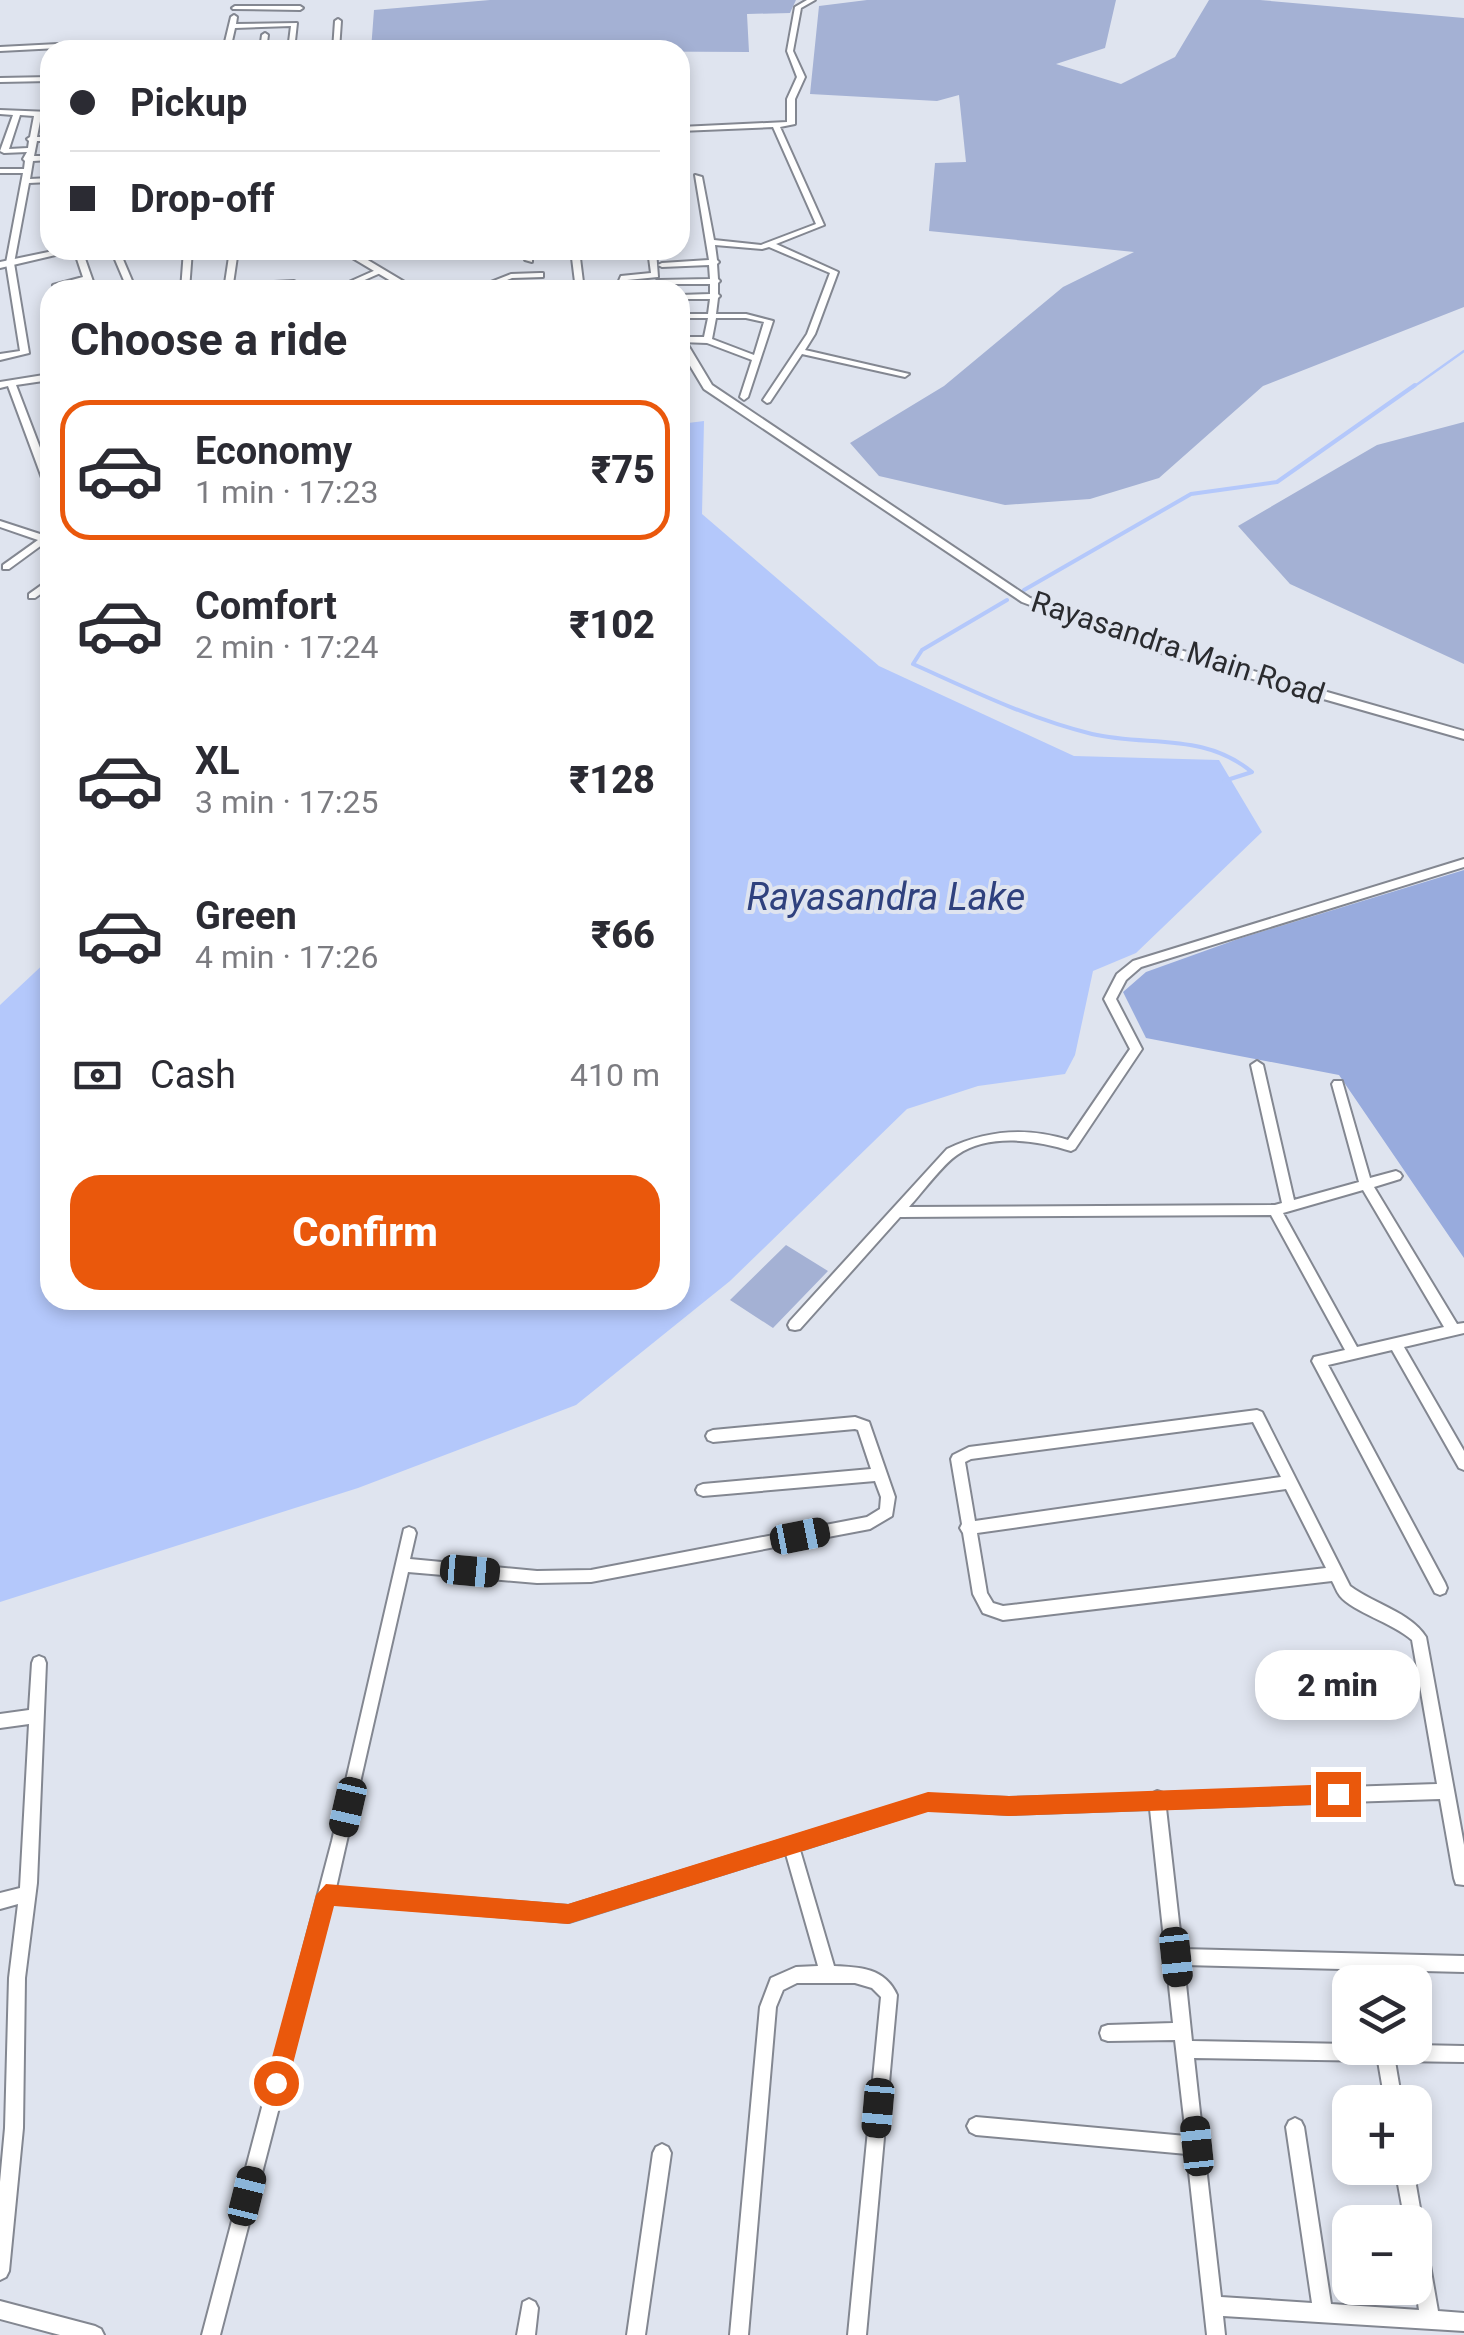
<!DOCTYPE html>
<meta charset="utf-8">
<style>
body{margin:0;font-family:Roboto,sans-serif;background:#f7f7f7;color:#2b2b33;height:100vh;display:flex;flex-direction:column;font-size:38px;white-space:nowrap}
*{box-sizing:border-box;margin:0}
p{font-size:32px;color:#7c7c81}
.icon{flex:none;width:55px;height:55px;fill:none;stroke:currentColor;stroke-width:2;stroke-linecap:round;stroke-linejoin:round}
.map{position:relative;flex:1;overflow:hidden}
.drawer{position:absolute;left:40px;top:280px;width:650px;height:1030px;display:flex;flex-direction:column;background:#fff;border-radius:30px;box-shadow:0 5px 15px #0003}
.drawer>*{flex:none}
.banner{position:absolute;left:40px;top:40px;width:650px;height:220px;border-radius:30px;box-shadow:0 5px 15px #0003;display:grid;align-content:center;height:220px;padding:0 30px;background:#fff}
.fabs{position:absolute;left:1332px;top:1965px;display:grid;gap:20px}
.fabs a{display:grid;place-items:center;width:100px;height:100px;border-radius:20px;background:#fff;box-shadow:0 5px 15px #0003;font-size:50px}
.end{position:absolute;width:45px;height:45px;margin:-22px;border:12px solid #ea580c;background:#fff;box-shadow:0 0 0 5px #fff}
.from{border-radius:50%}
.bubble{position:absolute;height:70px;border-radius:30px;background:#fff;box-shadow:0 5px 15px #0003;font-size:32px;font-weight:800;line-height:70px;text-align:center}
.car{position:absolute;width:30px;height:60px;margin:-30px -15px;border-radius:12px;box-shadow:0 0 8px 2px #0007;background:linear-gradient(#222 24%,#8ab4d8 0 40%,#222 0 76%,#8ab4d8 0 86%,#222 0)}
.banner b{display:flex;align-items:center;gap:35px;height:95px;font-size:38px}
.banner b+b{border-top:2px solid #e1e1e2}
.banner i{width:25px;height:25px;background:#2b2b33}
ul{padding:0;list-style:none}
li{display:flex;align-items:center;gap:30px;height:140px;margin:0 20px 15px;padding:0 10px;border:5px solid transparent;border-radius:30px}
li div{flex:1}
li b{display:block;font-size:38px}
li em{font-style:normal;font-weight:800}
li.on{border-color:#ea580c}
li>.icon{width:90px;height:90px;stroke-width:1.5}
h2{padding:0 30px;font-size:45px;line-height:120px}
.pay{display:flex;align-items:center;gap:25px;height:110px;padding:0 30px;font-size:38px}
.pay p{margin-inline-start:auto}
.primary-button{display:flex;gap:20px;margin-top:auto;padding:20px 30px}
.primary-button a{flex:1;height:115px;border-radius:30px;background:#ea580c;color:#fff;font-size:40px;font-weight:800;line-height:115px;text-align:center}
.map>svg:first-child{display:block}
.green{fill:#a4b1d4}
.forest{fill:#98abdd}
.water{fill:#b4c8fb}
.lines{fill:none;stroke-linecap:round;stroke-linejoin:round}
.stream-far1{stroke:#b4c8fb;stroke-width:2.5}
.stream{stroke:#b4c8fb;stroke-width:4}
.minor-casing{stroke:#838791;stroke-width:4}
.tertiary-casing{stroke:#838791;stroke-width:4}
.minor{fill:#fff;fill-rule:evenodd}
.tertiary{fill:#fff;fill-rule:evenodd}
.route{fill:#ea580c}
.labels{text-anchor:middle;stroke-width:8;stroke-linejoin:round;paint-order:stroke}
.far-street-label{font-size:30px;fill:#2a2b2f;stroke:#dfe4ef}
.water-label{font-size:38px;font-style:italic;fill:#2f417e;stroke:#dfe4ef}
</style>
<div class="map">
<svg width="1464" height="2335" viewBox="0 0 1464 2335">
<rect width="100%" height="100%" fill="#dfe4ef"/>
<path class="green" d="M490,0H796L790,13L747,14L749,52L371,50L374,10Z
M867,0H1116L1105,48L1056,64L1121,84L1175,57L1209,0H1260L1464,18V307L1263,386L1159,478L1090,499L1005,505L879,476L850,443L944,386L1063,287L1134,252L929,231L935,163L966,162L959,95L937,101L810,94L819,6Z
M1464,422V664L1290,584L1238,526L1377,445Z
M786,1245L828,1271L773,1328L730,1300Z"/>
<path class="forest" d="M1464,870V1258L1339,1075L1146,1038L1123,992L1146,972L1238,939Z"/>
<path class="water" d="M704,421L702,514L879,666L1074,756L1219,760L1262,832L1136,953L1093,971L1075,1055L1065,1074L978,1086L907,1109L730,1281L576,1405L358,1488L0,1602V1005L50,958V1300H680V424Z"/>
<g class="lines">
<path class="stream-far1" d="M1412,388L1464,351"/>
<path class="stream" d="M1024,590L1191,494L1277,482L1415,385
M1007,600L922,650L913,664C971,690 1030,719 1092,734C1149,747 1203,732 1252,772L1224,781"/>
<defs>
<path id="minor" d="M807,0H815L801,8L793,51L805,77L795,99V124L780,127L824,225L776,244L838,272L815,334L805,350L909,374L905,377L802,354L770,402L767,403L763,400L807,334L830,273L769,247L762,249L715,245L717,260L719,262L717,264L718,279L720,281L718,283V294L720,296L718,298L716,314H746L773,321L748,397L744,400L740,397L752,360L707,343L680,342L681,337H704L708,318H680V314H708L710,299H681L680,295L710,294V284H659L655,282L659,280L710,279L709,265L662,267L658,265L662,263L709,260L695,175L702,177L714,240L761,245L816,224L773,127L680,131V127L787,122V99L797,77L787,51L795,7ZM716,318H746L764,322L754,355L712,339Z
M235,6H300L303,8L300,10L233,9L232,8Z
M234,15L237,17L236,24L297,23L294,50H288L291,26L235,28L230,50H180L183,48L224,46L231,17Z
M338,19L341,21L339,50H333L335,21Z
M265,33L268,35L266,50H260L262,35Z
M97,42L150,50L97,46L0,51V47Z
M50,77V81L0,82V78Z
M0,110L50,112V116H41L37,137H50V141H37L34,156H50V160L33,161L30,179L50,178V182L29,183L14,263L29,353L0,360V354L20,351L6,263L23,173H0V169H24L25,161L23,159L27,152L4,153L0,151L13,115L0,114ZM20,115L34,116L30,137L27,139L29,141L28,148L9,149Z
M74,250H82L96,290H88L85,281L57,287L53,285L83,277Z
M111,250H119L136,290H128Z
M184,250H192L189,290H181Z
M230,250H238L233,284L294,281L298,283L294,285L224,290Z
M524,250H532V262L525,260Z
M571,250H579L584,290H576Z
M648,250H656L658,277L627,280L623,290H615L621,276L651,273Z
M378,269L385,271L342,290H331Z
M540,273H543V277L512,278L484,290H445L449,288L478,287L511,274Z
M523,288H533L537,290H522Z
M50,374V380L16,385L50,474V489L45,486L8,386L0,388V382Z
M0,521L43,535L50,532V539L9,569H3V565L38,540L0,527Z
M50,579V587L35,598H29V594Z
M1464,859V867L1141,967L1126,980L1116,999L1142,1049L1075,1149L1071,1151C1036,1140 989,1133 957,1155C943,1164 921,1194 909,1207L1275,1205L1282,1203L1251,1065L1257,1061L1263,1065L1294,1200L1359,1182L1332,1084L1334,1081H1342L1370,1178L1396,1171L1400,1173L1402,1176L1400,1179L1374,1187L1457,1324L1464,1323V1333L1404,1347L1464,1451V1470L1459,1468L1392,1350L1328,1365L1445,1583L1447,1588L1445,1593L1440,1595L1435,1593L1312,1361L1314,1357L1345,1350L1271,1215L900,1217L800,1329L795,1330L790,1329L788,1325L790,1321L947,1149C987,1130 1026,1127 1068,1140L1130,1049L1104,999L1117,974L1133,961ZM1363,1190L1444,1327L1357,1347L1283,1213Z
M1257,1410L1262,1412L1350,1586C1374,1604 1410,1612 1426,1637L1464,1845V1885L1456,1884L1454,1878L1440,1799L1166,1808L1182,1949L1464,1956V1972L1184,1965L1192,2041L1350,2044V2048H1415V2045L1464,2046V2062L1395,2061L1402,2102H1385L1378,2061L1194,2058L1203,2140L1206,2146L1204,2149L1221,2297L1312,2303L1286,2127L1289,2121L1295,2118L1301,2121L1304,2127L1331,2304L1419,2310L1415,2284V2222H1405L1395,2168H1413L1438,2311L1464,2313V2331L1223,2316L1225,2335H1207L1187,2154L976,2135L970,2132L967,2126L970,2120L976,2117L1186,2136L1175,2040L1108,2041L1102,2039L1100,2033L1102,2027L1108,2025L1173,2023L1150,1809L1009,1814L928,1809L800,1850L834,1966C860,1967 885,1968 897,1995L866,2335H848L881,1997L872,1988L855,1983H797L783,1990L776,2007L748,2335H730L760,2007L771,1978L796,1967L818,1966L786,1854L569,1922L332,1903L220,2335H202L332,1841L404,1529L409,1527L414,1529L416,1533L410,1559L537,1571L591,1570L867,1517L880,1509L881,1497L875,1481L703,1496L698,1494L696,1490L698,1486L703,1484L871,1469L858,1430L855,1429L713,1442L708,1440L706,1436L708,1432L713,1430L855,1417L869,1422L895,1497L892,1516L870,1529L591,1582L537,1583L408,1572L336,1888L569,1906L928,1795L1009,1798L1151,1794L1157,1791L1163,1793L1437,1784L1412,1640C1393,1623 1353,1612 1340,1596C1336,1591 1335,1586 1332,1581L1003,1620L983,1613L973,1594L963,1533L960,1528L962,1524L951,1459L953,1455L969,1447ZM1253,1422L1281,1477L975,1521L965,1462L971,1459ZM1286,1489L1326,1568L1003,1606L993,1603L987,1593L977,1533Z
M39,1656L44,1658L46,1663L37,1883L25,1978L23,2128L9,2271L6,2277L0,2280V2182L5,2128L9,1978L18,1904L0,1909V1893L20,1888L29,1724L0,1728V1714L29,1710L32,1663L34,1658Z
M662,2144L668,2147L671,2153L645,2335H627L653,2153L656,2147Z
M529,2299L535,2302L538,2308L535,2335H517L523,2302Z
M0,2301L95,2326L101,2329L104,2335H60L0,2319Z"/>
<path id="tertiary" d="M58,250H77L0,268V262Z
M339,250H351L418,290H406Z
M680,337L685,340L712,385L1030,598L1152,642L1464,731V739L1144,648L1022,602L704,389L680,349Z"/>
</defs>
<use href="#minor" class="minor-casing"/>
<use href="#tertiary" class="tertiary-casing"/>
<use href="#minor" class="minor"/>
<use href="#tertiary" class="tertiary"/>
</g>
<path class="route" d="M1338,1784L1349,1794L1338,1804L1009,1816L928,1812L568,1924L334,1906L288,2083L276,2094L265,2083L316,1895L326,1884L568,1904L928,1792L1009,1796Z"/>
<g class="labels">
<g class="far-street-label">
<text transform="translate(1178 648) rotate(18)" y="10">Rayasandra Main Road</text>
</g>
<g class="water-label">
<text x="886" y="910">Rayasandra Lake</text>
</g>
</g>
</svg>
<div class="fabs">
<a><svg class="icon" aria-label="layers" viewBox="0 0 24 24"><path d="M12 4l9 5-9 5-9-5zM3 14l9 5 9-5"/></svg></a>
<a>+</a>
<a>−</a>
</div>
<i class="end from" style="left:276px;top:2083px"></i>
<i class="end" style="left:1338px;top:1794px"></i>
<div class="bubble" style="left:1255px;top:1650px;width:165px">2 min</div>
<i class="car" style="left:800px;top:1536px;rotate:79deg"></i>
<i class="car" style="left:470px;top:1571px;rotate:95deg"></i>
<i class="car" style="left:348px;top:1807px;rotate:193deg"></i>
<i class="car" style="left:1176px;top:1957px;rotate:174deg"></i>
<i class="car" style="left:878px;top:2108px;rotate:185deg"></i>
<i class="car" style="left:1197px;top:2146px;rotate:354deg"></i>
<i class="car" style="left:247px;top:2196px;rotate:14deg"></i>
<div class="banner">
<b><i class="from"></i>Pickup</b>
<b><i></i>Drop-off</b>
</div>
<section class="drawer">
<h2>Choose a ride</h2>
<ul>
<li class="on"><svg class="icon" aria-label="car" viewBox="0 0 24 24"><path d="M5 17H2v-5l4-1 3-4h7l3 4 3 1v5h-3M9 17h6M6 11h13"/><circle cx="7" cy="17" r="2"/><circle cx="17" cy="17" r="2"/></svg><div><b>Economy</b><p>1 min · 17:23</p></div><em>₹75</em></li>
<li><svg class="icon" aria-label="car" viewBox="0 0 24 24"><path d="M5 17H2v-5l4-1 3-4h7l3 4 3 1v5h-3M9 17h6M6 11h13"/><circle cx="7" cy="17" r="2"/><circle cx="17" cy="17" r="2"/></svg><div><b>Comfort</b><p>2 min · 17:24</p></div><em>₹102</em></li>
<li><svg class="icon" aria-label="car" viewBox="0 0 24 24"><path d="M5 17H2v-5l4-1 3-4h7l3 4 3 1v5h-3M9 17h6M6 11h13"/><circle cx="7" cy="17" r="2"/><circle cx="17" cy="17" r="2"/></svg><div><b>XL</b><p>3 min · 17:25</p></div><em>₹128</em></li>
<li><svg class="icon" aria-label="car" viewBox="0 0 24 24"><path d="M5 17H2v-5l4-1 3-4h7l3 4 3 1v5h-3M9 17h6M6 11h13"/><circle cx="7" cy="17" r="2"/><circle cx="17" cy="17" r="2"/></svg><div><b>Green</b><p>4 min · 17:26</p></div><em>₹66</em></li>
</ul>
<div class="pay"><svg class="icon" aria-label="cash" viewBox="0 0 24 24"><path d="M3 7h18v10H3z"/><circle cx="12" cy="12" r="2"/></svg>Cash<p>410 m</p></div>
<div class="primary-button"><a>Confirm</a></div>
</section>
</div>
